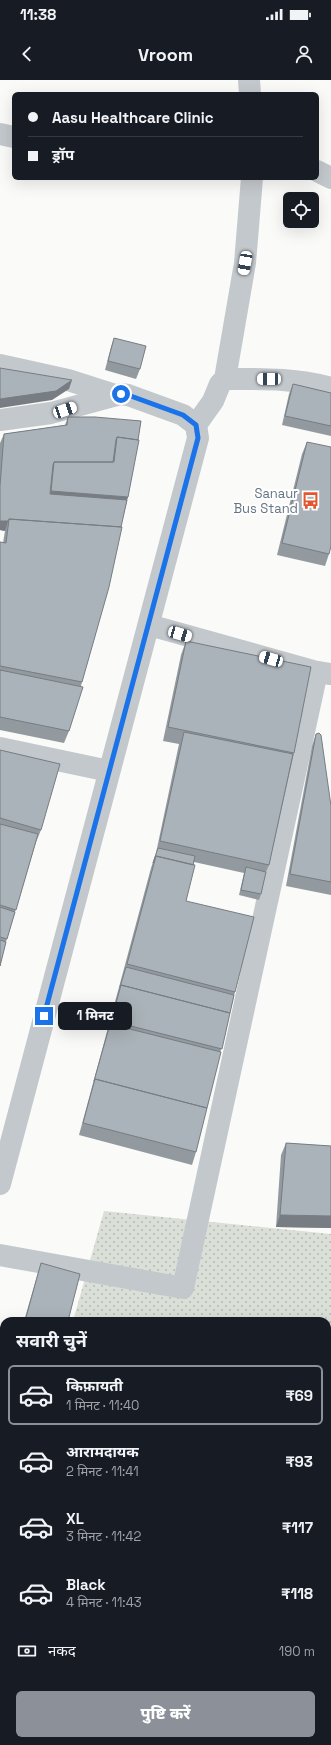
<!DOCTYPE html>
<html lang="hi">
<meta charset="utf-8">
<style>
body{margin:0;font-family:"Space Grotesk","Noto Sans Devanagari",sans-serif;background:#20242c;color:#f1f3f6;height:100vh;display:flex;flex-direction:column;font-size:15px;white-space:nowrap}
*{box-sizing:border-box;margin:0}
p{font-size:13px;color:#9ea1a6}
.icon{flex:none;width:22px;height:22px;fill:none;stroke:currentColor;stroke-width:2;stroke-linecap:round;stroke-linejoin:round}
.map{position:relative;flex:1;overflow:hidden}
.side{position:absolute;left:0px;top:1237px;width:331px;height:428px;display:flex;flex-direction:column;background:#171b24;border-radius:12px 12px 0 0;box-shadow:0 4px 16px #0002}
.side>*{flex:none}
.guide{position:absolute;left:12px;top:12px;width:307px;height:88px;border-radius:6px;box-shadow:0 4px 16px #0002;display:grid;align-content:center;height:88px;padding:0 16px;background:#171b24}
.buttons{position:absolute;left:283px;top:112px;display:grid;gap:8px}
.buttons a{display:grid;place-items:center;width:36px;height:36px;border-radius:6px;background:#171b24;box-shadow:0 4px 16px #0002;font-size:20px}
.end{position:absolute;width:18px;height:18px;margin:-9px;border:5px solid #1a73e8;background:#fff;box-shadow:0 0 0 2px #fff}
.from{border-radius:50%}
.bubble{position:absolute;height:28px;border-radius:6px;background:#171b24;box-shadow:0 4px 16px #0002;font-size:13px;font-weight:800;line-height:28px;text-align:center}
.car{position:absolute;width:12px;height:24px;margin:-12px -6px;border-radius:5px;box-shadow:0 0 3px 1px #0007;background:linear-gradient(#fff 24%,#345 0 40%,#fff 0 76%,#345 0 86%,#fff 0)}
.guide b{display:flex;align-items:center;gap:14px;height:38px;font-size:15px}
.guide b+b{border-top:1px solid #363941}
.guide i{width:10px;height:10px;background:#f1f3f6}
ul{padding:0;list-style:none}
li{display:flex;align-items:center;gap:12px;height:60px;margin:0 8px 6px;padding:0 8px;border:2px solid transparent;border-radius:6px}
li div{flex:1}
li b{display:block;font-size:15px}
li em{font-style:normal;font-weight:800}
li.selected{border-color:#8c9099}
li>.icon{width:36px;height:36px;stroke-width:1.5}
h2{padding:0 16px;font-size:18px;line-height:48px}
.pay{display:flex;align-items:center;gap:10px;height:44px;padding:0 16px;font-size:15px}
.pay p{margin-inline-start:auto}
.cta{display:flex;gap:8px;margin-top:auto;padding:8px 16px}
.cta a{flex:1;height:46px;border-radius:6px;background:#8c9099;color:#fff;font-size:16px;font-weight:800;line-height:46px;text-align:center}
.status{display:flex;justify-content:space-between;align-items:center;height:28px;padding:0 20px;background:#171b24;direction:ltr}
.status svg{height:11px;fill:currentColor}
header{display:flex;justify-content:space-between;align-items:center;height:52px;padding:0 16px;background:#171b24;font-size:18px;font-weight:800}
.map>svg:first-child{display:block}
.green{fill:url(#green-dots)}
.lines{fill:none;stroke-linecap:round;stroke-linejoin:round}
.minor{stroke:#c3c8cc;stroke-width:22}
.tertiary{stroke:#c3c8cc;stroke-width:22}
.wall{fill:#929a9f}
.shaded-wall{fill:#777d82}
.building{fill:#aab3b9;stroke:#777d82}
.route{stroke:#1a73e8;stroke-width:5}
.labels{text-anchor:middle;stroke-width:4;stroke-linejoin:round;paint-order:stroke}
.poi-label{font-size:13px;fill:#657683;stroke:#fff;text-anchor:end}
</style>
<div class="status"><b>11:38</b><svg viewBox="0 0 49 12"><path d="M0 12V9h3v3zM5 12V6h3v6zM10 12V3h3v9zM15 12V0h3v12zM26 1h20v11H26zM47 4h2v5h-2z"/></svg></div>
<header><svg class="icon" aria-label="back" viewBox="0 0 24 24"><path d="M15 5l-7 7 7 7"/></svg>Vroom<svg class="icon" aria-label="person" viewBox="0 0 24 24"><circle cx="12" cy="8" r="4"/><path d="M4 21q1-7 8-7t8 7"/></svg></header>
<div class="map">
<svg width="331" height="1665" viewBox="0 0 331 1665">
<defs>
<pattern id="green-dots" width="8" height="8" patternUnits="userSpaceOnUse"><rect width="8" height="8" fill="#dadfd7"/><path d="M2 2h.1M6 6h.1" fill="none" stroke="#b4b9b4" stroke-width="1.8" stroke-linecap="round"/></pattern>
</defs>
<rect width="100%" height="100%" fill="#fafaf8"/>
<path class="green" d="M104,1131L331,1154V1455H327V1241H73Z
M327,1474H331V1663L316,1665V1661H327Z"/>
<g class="lines">
<path class="minor" d="M249,0L250,14
M0,54L14,57
M317,91L331,98
M0,285L68,300L115,315
M225,299C261,299 296,298 331,308
M196,345L213,321L220,304L225,299L245,183L252,98
M0,668L109,691
M0,1175L183,1208L317,592
M0,1458L4,1459"/>
<path class="tertiary" d="M0,340L51,333L121,314L128,315L183,335L196,345L198,358L0,1104
M149,545L317,592L331,594"/>
</g>
<path class="wall" d="M114,258L140,289L136,299L105,290L111,267Z
M293,304L331,313V356L282,345L289,314Z
M68,337L141,341L128,417L82,602L69,651L64,663L0,650V462L3,463L5,451L0,450V363L4,354L65,345Z
M307,362L329,474L325,486L277,475L302,374Z
M186,561L294,673L269,785L266,792L261,814L259,820L239,815L244,793L194,782L186,821L235,912L196,1072L192,1085L79,1055L122,896L151,788L156,773L179,664L163,661L181,575Z
M316,654L331,726V815L286,806L312,666Z
M0,670L41,750L36,762L6,862L0,886Z
M286,1063L331,1066V1148L276,1147L281,1075Z
M41,1183L68,1241H24L37,1196Z
M4,1314V1321H2Z
M0,1357L4,1358V1395L0,1394Z
M177,1661H241L242,1665H177Z"/>
<path class="shaded-wall" d="M72,300L69,309L52,320L0,328V319Z
M51,411L128,417L123,429L46,423Z
M0,441H8L5,451L0,450Z
M280,1135L331,1136V1148L276,1147Z
M327,1368H331V1381L327,1380Z"/>
<path class="building" d="M114,258L146,266L140,289L108,281Z
M0,288L72,300L56,311L0,319Z
M293,304L331,313V346L285,336Z
M68,337H95L141,341L138,360L117,357L116,360L113,382H54L53,385L50,414L127,420L121,447L9,439L8,441H0V406L4,354L67,345Z
M117,357L139,360L128,417L51,411L54,382H114Z
M307,362L331,367V466L329,474L282,463Z
M9,439L122,447L109,507L82,602L0,586V462L6,463Z
M186,561L311,587L294,673L168,647Z
M0,590L83,607L69,651L0,637Z
M184,652L293,674L269,785L160,761Z
M319,653L321,655L331,726V802L290,794L316,654Z
M0,670L60,684L41,750L0,738Z
M0,744L38,754L16,830L0,825Z
M158,768L195,776L193,785L156,776L153,783Z
M156,776L195,785L186,821L254,837L235,912L127,884Z
M246,787L266,792L261,814L241,810Z
M0,827L15,832L7,859L0,857Z
M0,860L6,862L0,886Z
M126,887L234,915L230,933L121,905L120,907Z
M121,905L230,933L222,969L111,941Z
M110,944L221,972L207,1028L95,999L94,1001Z
M95,999L207,1028L196,1072L83,1043Z
M286,1063L331,1066V1136L280,1135Z
M41,1183L80,1194L68,1241H25Z
M327,1272L331,1273V1368H327Z
M0,1357L4,1358V1389L0,1388Z
M181,1661H241L242,1665H182Z"/>
<g class="lines">
<path class="route" d="M44,936L198,358L196,345L183,335L128,315L121,314"/>
</g>
<defs>
<symbol id="bus-bare" viewBox="-9 -9 18 18"><path d="M-5-6H5V4H4V6H2V4H-2V6H-4V4H-5ZM-3.5-4V0h7V-4ZM-3.5 1.2v1.5H-2V1.2ZM2 1.2v1.5H3.5V1.2Z" fill="#e4572e" stroke="#fff" stroke-width="2.5" paint-order="stroke"/></symbol>
</defs>
<g fill-rule="evenodd">
<use href="#bus-bare" x="298" y="408" width="25" height="25"/>
</g>
<g class="labels">
<g class="poi-label">
<text x="298" y="418">Sanaur<tspan x="298" dy="15">Bus Stand</tspan></text>
</g>
</g>
</svg>
<div class="buttons">
<a><svg class="icon" aria-label="locate" viewBox="0 0 24 24"><circle cx="12" cy="12" r="6"/><path d="M12 2v4M12 18v4M2 12h4M18 12h4"/></svg></a>
</div>
<i class="end from" style="left:121px;top:314px"></i>
<i class="end" style="left:44px;top:936px"></i>
<div class="bubble" style="left:58px;top:922px;width:74px">1 मिनट</div>
<i class="car" style="left:245px;top:183px;rotate:190deg"></i>
<i class="car" style="left:269px;top:299px;rotate:270deg"></i>
<i class="car" style="left:65px;top:330px;rotate:71deg"></i>
<i class="car" style="left:180px;top:554px;rotate:106deg"></i>
<i class="car" style="left:271px;top:579px;rotate:286deg"></i>
<div class="guide">
<b><i class="from"></i>Aasu Healthcare Clinic</b>
<b><i></i>ड्रॉप</b>
</div>
<section class="side">
<h2>सवारी चुनें</h2>
<ul>
<li class="selected"><svg class="icon" aria-label="car" viewBox="0 0 24 24"><path d="M5 17H2v-5l4-1 3-4h7l3 4 3 1v5h-3M9 17h6M6 11h13"/><circle cx="7" cy="17" r="2"/><circle cx="17" cy="17" r="2"/></svg><div><b>किफ़ायती</b><p>1 मिनट · 11:40</p></div><em>₹69</em></li>
<li><svg class="icon" aria-label="car" viewBox="0 0 24 24"><path d="M5 17H2v-5l4-1 3-4h7l3 4 3 1v5h-3M9 17h6M6 11h13"/><circle cx="7" cy="17" r="2"/><circle cx="17" cy="17" r="2"/></svg><div><b>आरामदायक</b><p>2 मिनट · 11:41</p></div><em>₹93</em></li>
<li><svg class="icon" aria-label="car" viewBox="0 0 24 24"><path d="M5 17H2v-5l4-1 3-4h7l3 4 3 1v5h-3M9 17h6M6 11h13"/><circle cx="7" cy="17" r="2"/><circle cx="17" cy="17" r="2"/></svg><div><b>XL</b><p>3 मिनट · 11:42</p></div><em>₹117</em></li>
<li><svg class="icon" aria-label="car" viewBox="0 0 24 24"><path d="M5 17H2v-5l4-1 3-4h7l3 4 3 1v5h-3M9 17h6M6 11h13"/><circle cx="7" cy="17" r="2"/><circle cx="17" cy="17" r="2"/></svg><div><b>Black</b><p>4 मिनट · 11:43</p></div><em>₹118</em></li>
</ul>
<div class="pay"><svg class="icon" aria-label="cash" viewBox="0 0 24 24"><path d="M3 7h18v10H3z"/><circle cx="12" cy="12" r="2"/></svg>नकद<p>190 m</p></div>
<div class="cta"><a>पुष्टि करें</a></div>
</section>
</div>
